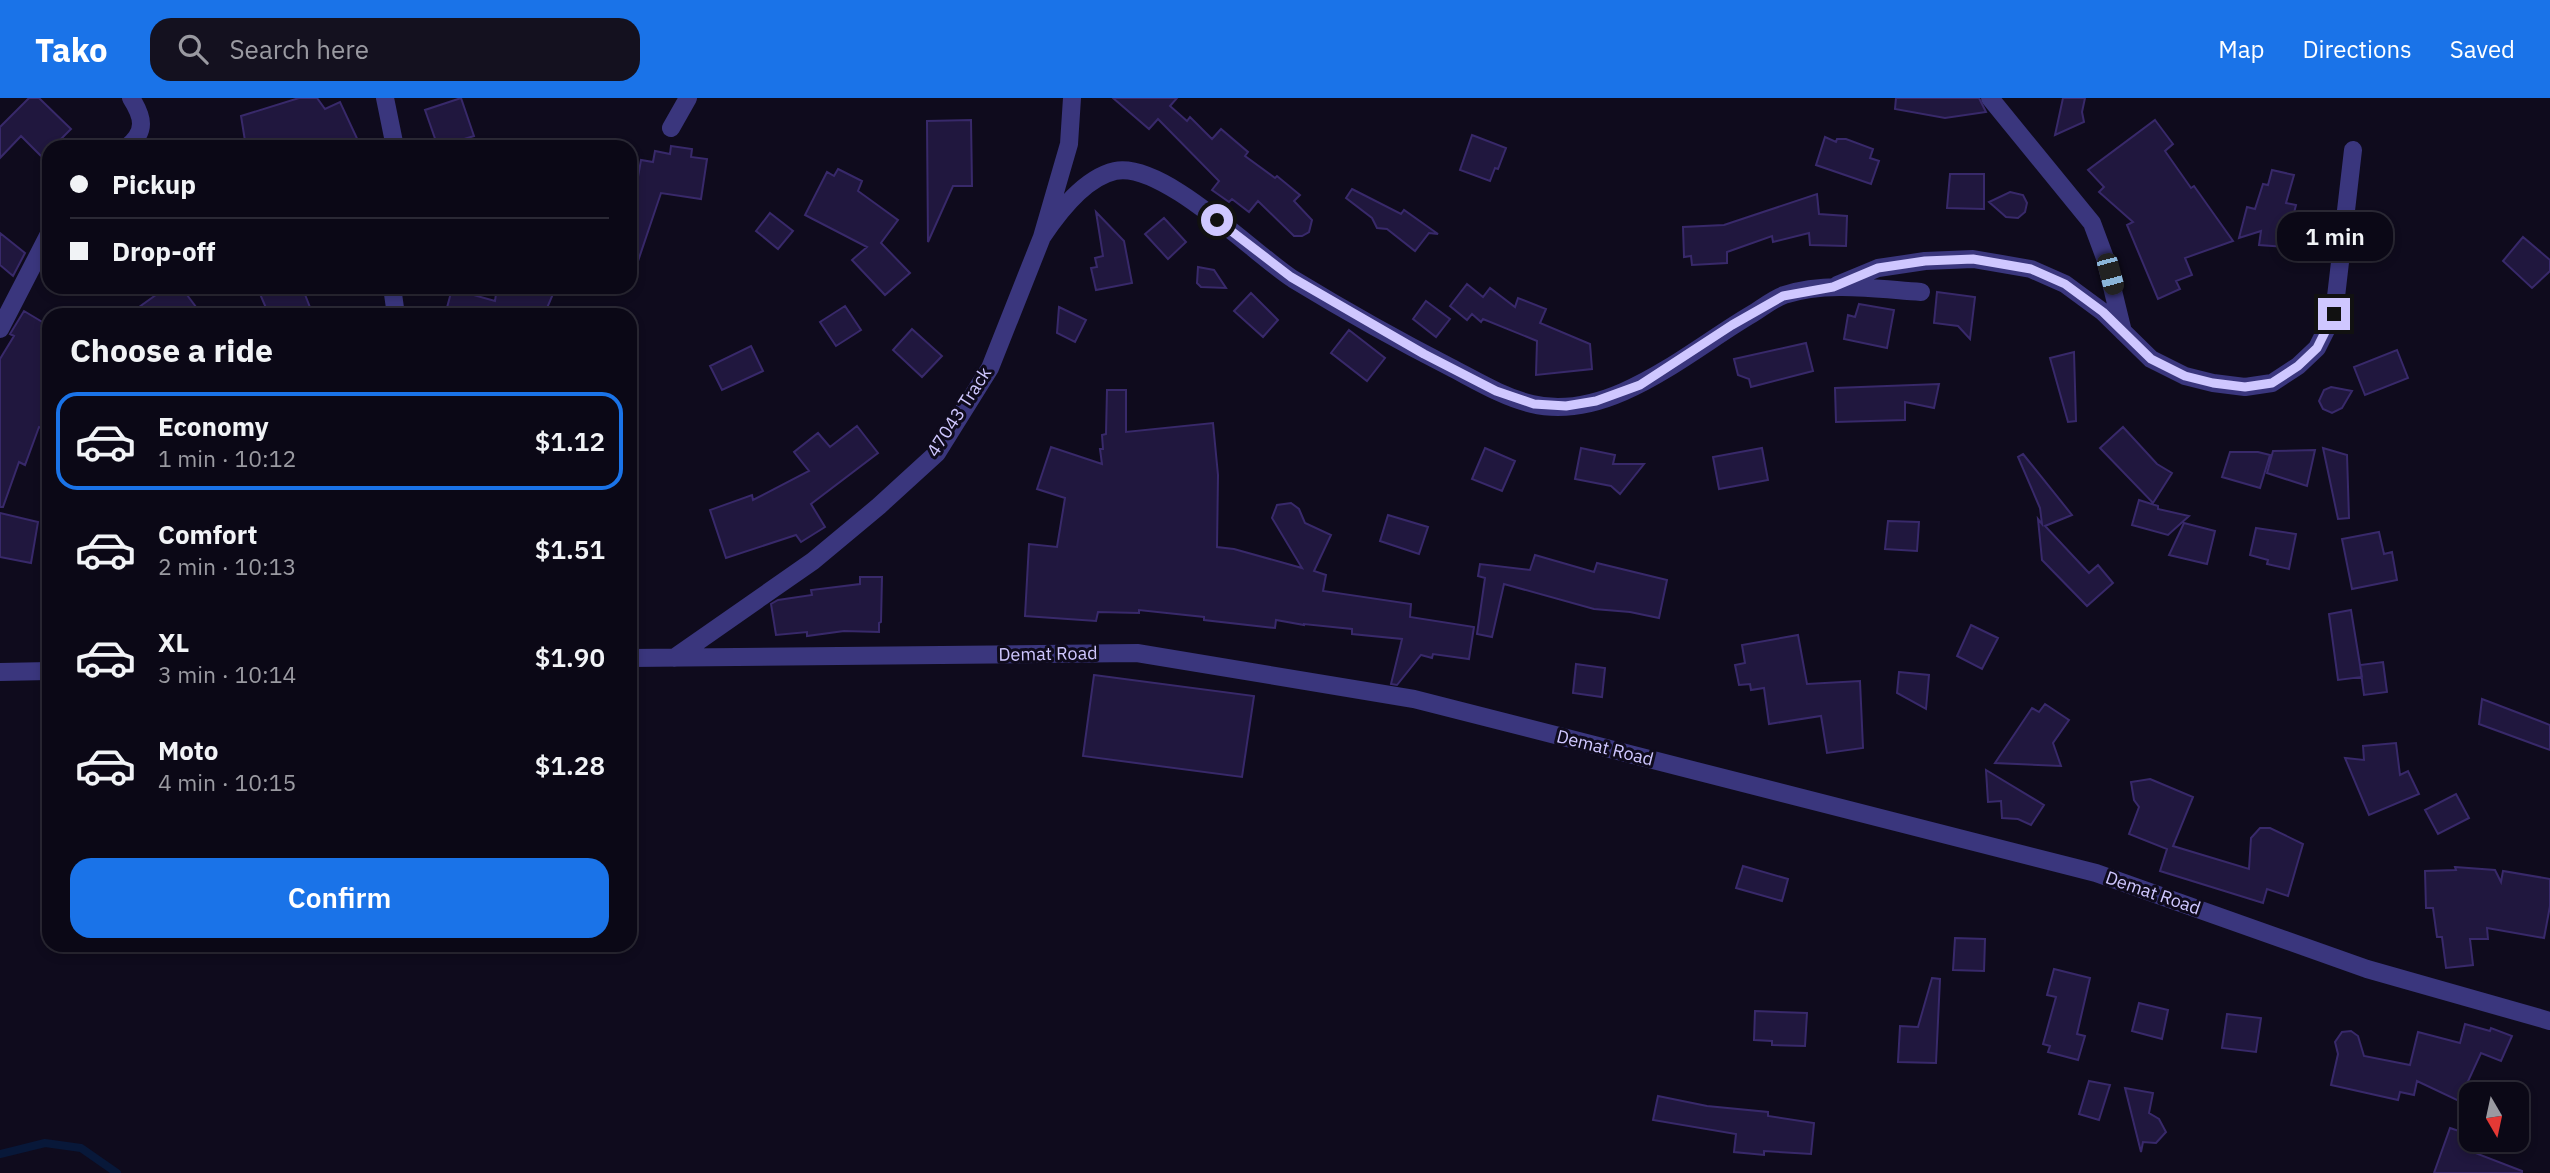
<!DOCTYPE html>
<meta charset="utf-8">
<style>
body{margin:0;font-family:"IBM Plex Sans",sans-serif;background:#14111f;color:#f1f3f6;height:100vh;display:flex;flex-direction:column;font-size:26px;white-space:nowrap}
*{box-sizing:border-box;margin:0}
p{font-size:23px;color:#9a9aa1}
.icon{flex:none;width:38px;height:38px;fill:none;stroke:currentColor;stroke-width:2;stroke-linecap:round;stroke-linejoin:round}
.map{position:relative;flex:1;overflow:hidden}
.drawer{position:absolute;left:42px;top:210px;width:595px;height:644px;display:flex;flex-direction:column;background:#0b0816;border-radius:21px;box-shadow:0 4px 10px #0003,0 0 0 2px #2b2935}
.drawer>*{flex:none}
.guide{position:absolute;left:42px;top:42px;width:595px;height:154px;border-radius:21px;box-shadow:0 4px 10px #0003,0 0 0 2px #2b2935;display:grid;align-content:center;height:154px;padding:0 28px;background:#0b0816}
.needle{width:46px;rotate:171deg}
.buttons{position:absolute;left:2459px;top:984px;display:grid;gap:14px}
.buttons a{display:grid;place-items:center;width:70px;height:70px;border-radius:14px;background:#0b0816;box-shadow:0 4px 10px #0003,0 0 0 2px #2b2935;font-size:35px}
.end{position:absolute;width:32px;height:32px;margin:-16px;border:9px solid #cfc7ff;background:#111;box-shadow:0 0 0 4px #111}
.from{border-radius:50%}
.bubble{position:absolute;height:49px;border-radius:21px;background:#0b0816;box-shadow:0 4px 10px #0003,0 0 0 2px #2b2935;font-size:23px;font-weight:600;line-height:49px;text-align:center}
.car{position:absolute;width:21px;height:42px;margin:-21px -10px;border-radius:9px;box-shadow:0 0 5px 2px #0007;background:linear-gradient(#222 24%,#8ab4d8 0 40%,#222 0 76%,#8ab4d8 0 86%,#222 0)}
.guide b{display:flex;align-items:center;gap:24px;height:66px;font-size:26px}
.guide b+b{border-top:2px solid #2b2935}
.guide i{width:18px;height:18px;background:#f1f3f6}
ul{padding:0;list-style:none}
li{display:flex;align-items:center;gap:21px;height:98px;margin:0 14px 10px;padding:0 14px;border:4px solid transparent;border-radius:21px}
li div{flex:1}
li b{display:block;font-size:26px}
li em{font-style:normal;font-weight:600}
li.current{border-color:#1a73e8}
li>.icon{width:63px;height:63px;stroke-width:1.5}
h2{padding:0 28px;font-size:32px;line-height:84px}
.action{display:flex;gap:14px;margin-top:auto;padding:14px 28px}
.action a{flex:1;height:80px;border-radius:21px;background:#1a73e8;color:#fff;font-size:28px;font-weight:600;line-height:80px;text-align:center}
header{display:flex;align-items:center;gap:42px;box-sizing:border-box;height:98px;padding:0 35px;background:#1a73e8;color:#fff}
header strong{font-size:33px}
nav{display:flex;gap:38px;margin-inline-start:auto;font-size:24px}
.search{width:490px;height:63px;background:#14111f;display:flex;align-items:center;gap:18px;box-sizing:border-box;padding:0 24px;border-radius:21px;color:#9a9aa1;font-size:26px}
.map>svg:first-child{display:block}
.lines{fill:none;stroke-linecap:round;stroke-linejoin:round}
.stream{stroke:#081839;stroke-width:8}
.building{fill:#20173e;stroke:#38296a;stroke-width:2}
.minor{stroke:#3a367d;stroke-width:18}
.route{stroke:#cfc7ff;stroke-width:9}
.labels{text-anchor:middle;stroke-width:6;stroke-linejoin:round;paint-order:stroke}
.street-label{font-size:18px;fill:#cfc7ff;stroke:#0f0b1d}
</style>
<header>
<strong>Tako</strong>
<div class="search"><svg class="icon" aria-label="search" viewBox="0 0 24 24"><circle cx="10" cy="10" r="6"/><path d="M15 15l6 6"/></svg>Search here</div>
<nav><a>Map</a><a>Directions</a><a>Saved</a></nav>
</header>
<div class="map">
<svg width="2550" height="1075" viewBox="0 0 2550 1075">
<rect width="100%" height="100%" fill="#0f0b1d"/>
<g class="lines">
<path class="stream" d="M0,1056L45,1045L81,1050L117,1075"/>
</g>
<path class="building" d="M29,0H39L71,31L53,49H49V66L21,38L0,60V29Z
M299,0H317L325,11L340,4L361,49H246L241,18Z
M461,0L474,38L438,49L425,12Z
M1113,0H1177L1170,8L1187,23L1190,19L1212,41L1221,31L1248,54L1245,58L1275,80L1277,78L1300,97L1294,103L1312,122L1309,134L1302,138H1294L1258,103L1249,114L1232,101L1229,104L1212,92L1219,83L1158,21L1149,31Z
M1896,0H1979L1986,14L1945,20L1895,11Z
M2063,0H2085L2082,14L2084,24L2055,37Z
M971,22L972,88H953L928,144L927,23Z
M2155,22L2173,46L2165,53L2191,90L2194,88L2233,143L2185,160L2192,177L2176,183L2180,191L2158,201L2127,127L2133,124L2099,94L2104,89L2088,72Z
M1472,37L1506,50L1498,71L1495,70L1490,83L1460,72Z
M1825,39L1836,44L1837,41H1846L1873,51L1870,60L1879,63L1871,86L1816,67Z
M671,48L692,51L691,59L707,61L701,101L661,95L634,175L630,174V124L641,62L653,64L655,53L670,56Z
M838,71L862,83L858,93L898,122L881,145L910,175L885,197L852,162L867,149L805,117L827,74L834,78Z
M2272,72L2294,77L2286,105L2296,107L2293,119L2295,120L2292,121L2286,149L2259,147L2261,133L2239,140L2247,109L2255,111L2263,86L2268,87Z
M1950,76H1984V111L1947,110Z
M1352,91L1401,116L1404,112L1438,136L1429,135L1415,153L1387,131L1377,130L1372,120L1346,100Z
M2010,94L2023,97L2027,105L2025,114L2018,120L2006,119L1989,104Z
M1817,96L1819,116L1847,118L1846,148L1810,147L1809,135L1773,144L1772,138L1727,154V165L1692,167L1691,158L1684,159L1683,129L1724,127Z
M1096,114L1124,143L1132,185L1096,192L1091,170L1097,169L1095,160L1103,158Z
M770,115L793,133L778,151L756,133Z
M1164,120L1186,144L1168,161L1145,136Z
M0,135L25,155L13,178L0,167Z
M2523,139L2550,162V173L2532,190L2503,163Z
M1198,169L1214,172L1226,190L1201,189L1197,185Z
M1467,186L1483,199L1490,190L1515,209L1518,200L1546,211L1540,225L1590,246L1592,271L1536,277L1537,243L1483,221L1481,224L1472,216L1467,222L1450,208Z
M167,189H181L202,217H128Z
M275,189H302L313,217H269L260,196Z
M497,189H556L544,217H445L452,191L495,203Z
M1937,194L1975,199L1970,241L1958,228L1934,225Z
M1251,195L1278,222L1263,239L1234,213Z
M1426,203L1450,221L1436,239L1413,221Z
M1859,206L1894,212L1887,250L1844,241L1848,217L1855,219Z
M845,208L861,232L836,248L820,224Z
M1059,209L1086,222L1075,244L1057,235Z
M24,213L49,228V320L44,331L39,329L25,367L19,364L3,409H0V261L14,238L10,236Z
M912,231L942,258L922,279L893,252Z
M1349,232L1385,260L1367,283L1331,255Z
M1806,245L1813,273L1751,289L1749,281L1738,277L1734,261Z
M751,248L763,273L722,292L710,268Z
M2397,252L2408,280L2365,297L2354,269Z
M2074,254L2076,323L2068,324L2050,260Z
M1939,286L1934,310L1905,304V322L1836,324L1835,290Z
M2331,289L2352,293L2342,310L2332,315L2323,311L2319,303L2324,292Z
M1107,292H1126V334L1213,325L1218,377L1217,449L1234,451L1302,470L1272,420L1277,407L1291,405L1299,411L1305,425L1331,437L1314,473L1326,477L1323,493L1411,506L1410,519L1474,529L1469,561L1433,556L1432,560L1421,557L1397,587L1391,586L1402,541L1352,536V531L1304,526V527L1276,522L1275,530L1204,522V519L1139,512V515L1098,514L1096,523L1025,518L1029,446L1057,449L1065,400L1037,391L1051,349L1102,366L1100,351H1103L1102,337L1106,336Z
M857,328L878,355L811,406L825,429L801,444L796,437L726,460L710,412L752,397L753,402L809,373L794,354L818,335L830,349Z
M2123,329L2157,366L2172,375L2153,405L2100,350Z
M1485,350L1515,363L1502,393L1472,381Z
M1581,350L1615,357L1613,366H1644L1620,396L1611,388L1575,381Z
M1762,350L1768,382L1719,391L1713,359Z
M2323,350L2347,357L2349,420L2338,421Z
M2315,352L2307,388L2267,375L2273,353Z
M2230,354H2258L2270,357L2260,390L2222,379Z
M2023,356L2072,417L2045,428L2089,475L2098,467L2113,485L2087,508L2042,462L2038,421L2042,426L2040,410L2018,359Z
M2139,402L2158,408V411L2189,418L2168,437L2132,427Z
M0,415L38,424L31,465L0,459Z
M1388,417L1428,429L1419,456L1380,443Z
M1888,423L1919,424L1917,453L1885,451Z
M2184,425L2215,433L2207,466L2169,457Z
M2256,430L2296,436L2289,471L2267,466L2268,462L2250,457Z
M2379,434L2384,456L2392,454L2397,482L2352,491L2342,441Z
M1535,457L1594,474L1597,465L1667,482L1659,520L1630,514L1594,511L1504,486L1492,539L1477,536L1485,480L1478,478L1480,466L1530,472Z
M860,479H882L881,524L879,525V534L844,533L807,538V534L776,537L771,506L778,502L812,497L811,492L860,486Z
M2351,512L2362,579L2338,582L2329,516Z
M1971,527L1998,540L1982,571L1957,558Z
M1798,537L1807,586L1860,583L1863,650L1827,655L1821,618L1769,626L1764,590L1751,592L1750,586L1739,587L1735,567L1745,565L1742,547Z
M2383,564L2387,594L2364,597L2360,567Z
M1576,566L1605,570L1602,599L1573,595Z
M1899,574L1929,577L1926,611L1897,595Z
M1094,577L1254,598L1242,679L1083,658Z
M2482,601L2550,627V652L2479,626Z
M2045,606L2069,622L2053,645L2061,668L1995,665L2032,610L2039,614Z
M2396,645L2400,677L2408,673L2419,696L2369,717L2345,660L2364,662L2363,648Z
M1986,672L2044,707L2031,727L2018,721L2002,720L2001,703L1988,704Z
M2150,681L2193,699L2173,748L2249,771L2251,740L2260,730H2270L2303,746L2288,798L2267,791L2263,805L2160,773L2167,751L2129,736L2139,709L2134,702L2131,684Z
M2456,696L2469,720L2438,736L2425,712Z
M1743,768L1788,781L1782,803L1736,790Z
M2455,769L2495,772L2501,784L2503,773L2550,781V808L2544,840L2487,830L2488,841H2470L2473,867L2446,870L2442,839H2437L2433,810H2426L2425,773L2456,772Z
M1955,840L1985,841L1984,873L1953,872Z
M2054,871L2090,880L2077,936L2085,938L2078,962L2048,954L2050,948L2043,946L2056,899L2047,897Z
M1932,880L1940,881L1936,965L1898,964L1900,928L1918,929Z
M2139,905L2168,912L2162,941L2132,933Z
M1755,913L1807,915L1805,948L1772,947V943L1754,942Z
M2227,916L2261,920L2256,954L2222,950Z
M2465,926L2490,933L2491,930L2512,938L2501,963L2481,955L2459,1003L2417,983L2414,997L2400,994L2398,1002L2331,987L2338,956L2335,944L2342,934L2351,933L2358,938L2364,958L2410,967L2418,934L2460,945Z
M2089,983L2110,987L2099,1022L2079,1016Z
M2125,990L2153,995L2149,1015L2159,1021L2166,1034L2156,1045L2143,1044L2141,1054Z
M1658,998L1707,1008L1768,1014V1018L1814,1025L1811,1056L1764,1053V1057L1734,1054L1736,1036L1653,1022Z
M2450,1030L2471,1037V1041H2474L2470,1053L2522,1073V1075H2434Z"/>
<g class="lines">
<path class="minor" d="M385,0L395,49
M1990,0L2092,125L2105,160L2123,234
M671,30L688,0
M127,49C147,33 143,19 131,0
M1042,139C1058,115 1084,80 1115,73C1163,63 1254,156 1293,181C1344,212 1397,242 1450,269C1477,283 1503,299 1532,306C1610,325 1690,252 1752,216C1762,210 1773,201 1784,197C1827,183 1876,191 1921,194
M1837,187L1878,170L1925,163L1973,161L2031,171L2065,186L2103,214L2151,261L2185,278L2213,285L2245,289L2272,285L2298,268L2317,250L2334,216L2353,52
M392,189L396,217
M0,231L49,136
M630,560L1137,555L1414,601L2096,775L2367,871L2550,923
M674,560L813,463L879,408L937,355L990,270L1042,139L1069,46L1072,0
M0,574L49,573"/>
</g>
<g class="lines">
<path class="route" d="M1217,122L1291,179L1424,256L1496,293L1534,306L1566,308L1596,303L1640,287L1732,227L1783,198L1833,189L1878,170L1925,163L1973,161L2031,171L2065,186L2103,214L2151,261L2185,278L2213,285L2245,289L2272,285L2298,268L2317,250L2334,216"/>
</g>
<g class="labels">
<g class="street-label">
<text transform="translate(959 314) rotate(-57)" y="6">47043 Track</text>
<text transform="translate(1048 556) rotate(-1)" y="6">Demat Road</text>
<text transform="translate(1605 650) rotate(14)" y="6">Demat Road</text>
<text transform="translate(2153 795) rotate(19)" y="6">Demat Road</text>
</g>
</g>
</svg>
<div class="buttons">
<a><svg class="needle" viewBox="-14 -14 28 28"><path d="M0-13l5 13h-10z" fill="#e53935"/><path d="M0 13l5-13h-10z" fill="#9a9aa1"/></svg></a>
</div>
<i class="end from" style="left:1217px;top:122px"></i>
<i class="end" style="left:2334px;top:216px"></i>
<div class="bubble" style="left:2277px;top:114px;width:116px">1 min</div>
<i class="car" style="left:2110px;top:176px;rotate:165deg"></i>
<div class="guide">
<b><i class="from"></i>Pickup</b>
<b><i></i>Drop-off</b>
</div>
<section class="drawer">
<h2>Choose a ride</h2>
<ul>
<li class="current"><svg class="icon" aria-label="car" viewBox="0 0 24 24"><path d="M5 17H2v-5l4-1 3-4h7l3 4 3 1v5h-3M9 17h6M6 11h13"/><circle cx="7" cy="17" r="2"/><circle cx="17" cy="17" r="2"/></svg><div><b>Economy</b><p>1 min · 10:12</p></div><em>$1.12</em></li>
<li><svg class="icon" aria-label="car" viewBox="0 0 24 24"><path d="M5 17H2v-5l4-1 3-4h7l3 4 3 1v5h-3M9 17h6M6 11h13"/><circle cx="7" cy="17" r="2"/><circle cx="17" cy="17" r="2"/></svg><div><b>Comfort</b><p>2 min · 10:13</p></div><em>$1.51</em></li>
<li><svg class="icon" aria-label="car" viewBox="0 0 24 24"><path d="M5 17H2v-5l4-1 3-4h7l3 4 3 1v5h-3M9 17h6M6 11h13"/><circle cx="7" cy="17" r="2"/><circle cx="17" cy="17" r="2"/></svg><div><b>XL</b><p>3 min · 10:14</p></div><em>$1.90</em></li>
<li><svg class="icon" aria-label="car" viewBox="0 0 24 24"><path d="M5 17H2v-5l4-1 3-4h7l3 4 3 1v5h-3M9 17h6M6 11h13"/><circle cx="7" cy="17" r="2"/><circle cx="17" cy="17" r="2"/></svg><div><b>Moto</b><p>4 min · 10:15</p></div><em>$1.28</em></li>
</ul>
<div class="action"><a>Confirm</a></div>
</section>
</div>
